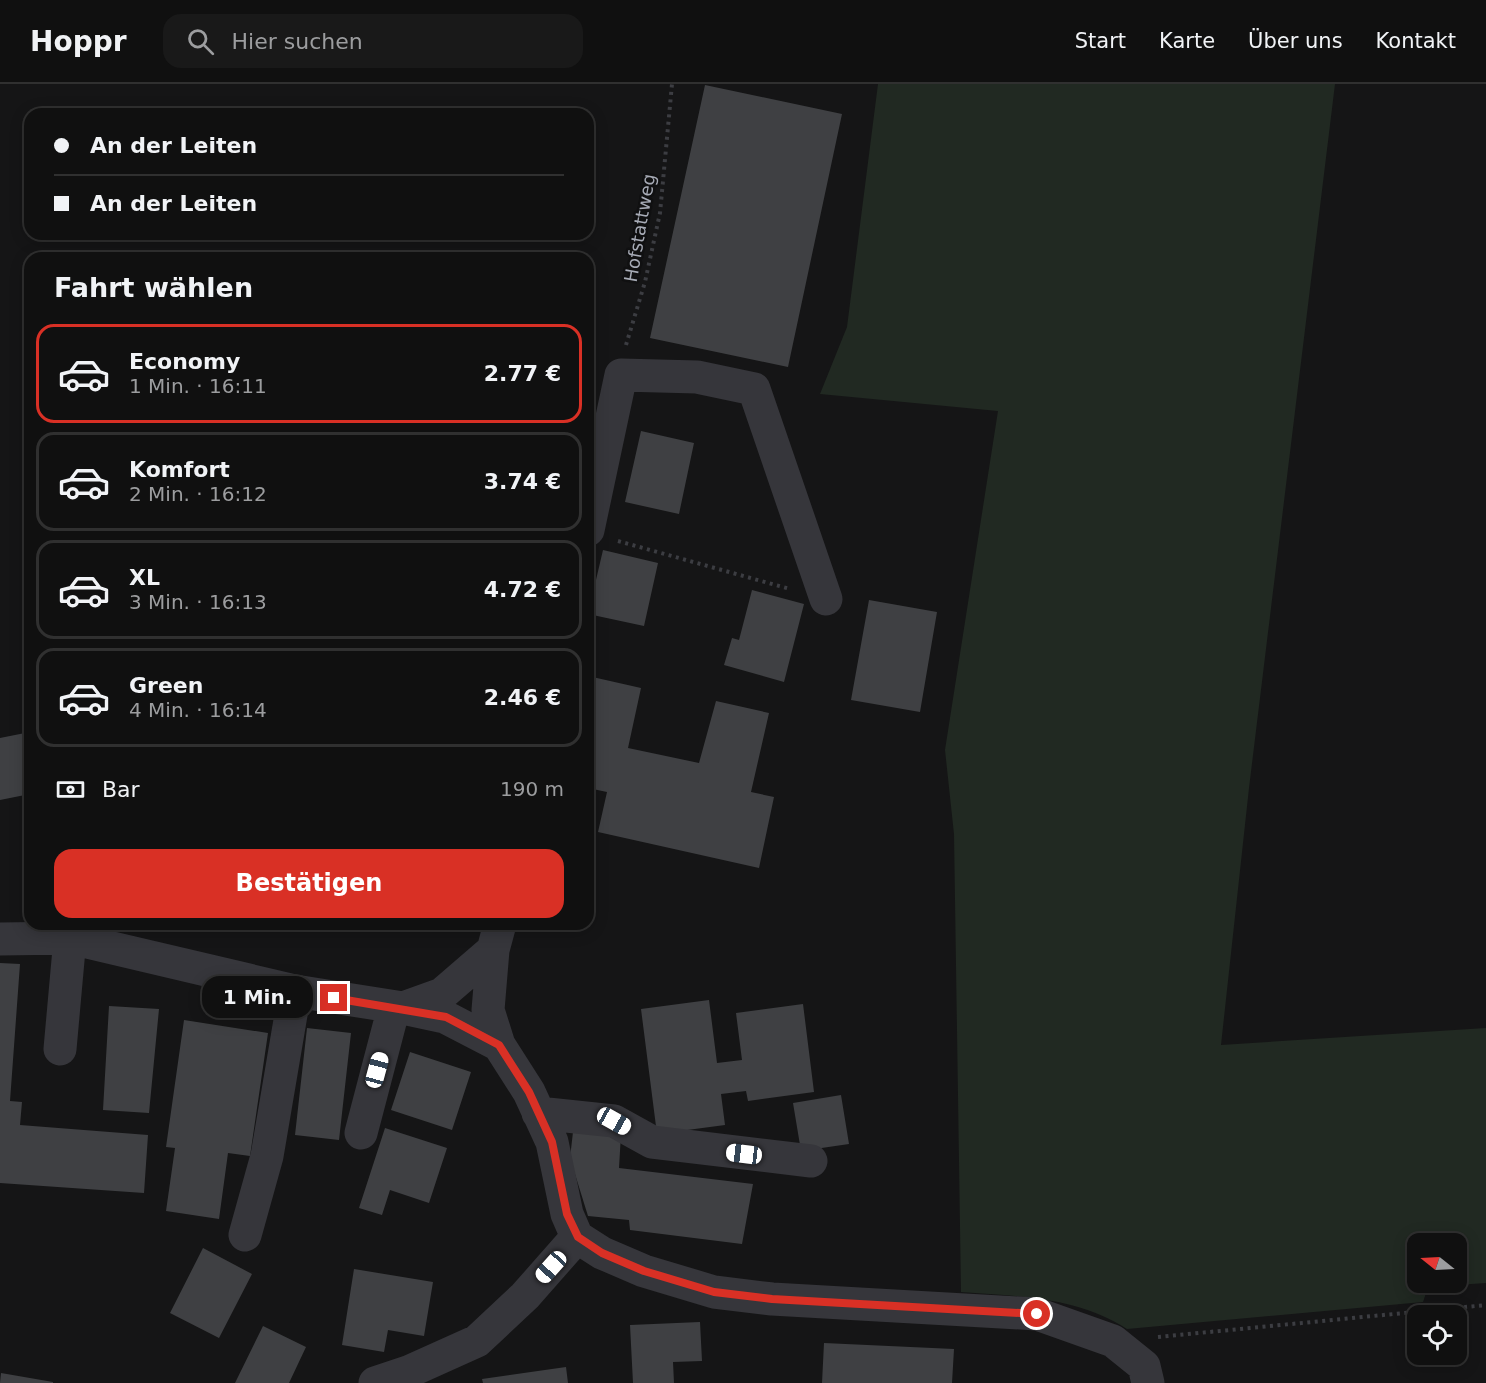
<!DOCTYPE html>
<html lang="de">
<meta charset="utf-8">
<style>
body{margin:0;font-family:"DejaVu Sans",sans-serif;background:#191919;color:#f1f3f6;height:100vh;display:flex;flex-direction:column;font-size:22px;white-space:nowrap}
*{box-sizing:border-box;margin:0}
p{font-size:20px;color:#9c9d9f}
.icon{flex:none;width:33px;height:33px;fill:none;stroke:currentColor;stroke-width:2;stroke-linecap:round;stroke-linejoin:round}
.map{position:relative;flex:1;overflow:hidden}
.details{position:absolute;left:24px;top:168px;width:570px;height:678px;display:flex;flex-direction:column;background:#101010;border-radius:18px;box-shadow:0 3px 15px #0003,0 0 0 2px #303030}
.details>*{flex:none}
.hud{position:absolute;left:24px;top:24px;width:570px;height:132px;border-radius:18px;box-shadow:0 3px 15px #0003,0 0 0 2px #303030;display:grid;align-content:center;height:132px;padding:0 30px;background:#101010}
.needle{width:39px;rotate:288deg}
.tools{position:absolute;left:1407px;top:1149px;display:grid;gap:12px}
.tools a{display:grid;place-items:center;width:60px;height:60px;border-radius:12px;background:#101010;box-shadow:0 3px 15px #0003,0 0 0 2px #303030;font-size:30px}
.end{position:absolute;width:27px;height:27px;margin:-14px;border:8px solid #d93025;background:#fff;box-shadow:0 0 0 3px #fff}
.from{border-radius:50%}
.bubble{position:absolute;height:42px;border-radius:18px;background:#101010;box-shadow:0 3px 15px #0003,0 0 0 2px #303030;font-size:20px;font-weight:700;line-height:42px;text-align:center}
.car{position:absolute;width:18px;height:36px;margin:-18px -9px;border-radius:8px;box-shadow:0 0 4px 2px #0007;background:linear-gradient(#fff 24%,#345 0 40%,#fff 0 76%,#345 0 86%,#fff 0)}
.hud b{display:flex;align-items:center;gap:21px;height:57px;font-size:22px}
.hud b+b{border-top:2px solid #303030}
.hud i{width:15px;height:15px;background:#f1f3f6}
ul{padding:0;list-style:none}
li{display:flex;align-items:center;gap:18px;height:99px;margin:0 12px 9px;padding:0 18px;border:3px solid #303030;border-radius:18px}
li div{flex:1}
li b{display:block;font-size:22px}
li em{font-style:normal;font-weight:700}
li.active{border-color:#d93025}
li>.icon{width:54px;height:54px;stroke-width:1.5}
h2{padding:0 30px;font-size:27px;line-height:72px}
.pay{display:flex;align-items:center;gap:15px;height:66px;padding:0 30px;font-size:22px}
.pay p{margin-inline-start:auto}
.primary-button{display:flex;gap:12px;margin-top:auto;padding:12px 30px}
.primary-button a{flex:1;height:69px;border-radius:18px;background:#d93025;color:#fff;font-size:24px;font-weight:700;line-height:69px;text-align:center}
header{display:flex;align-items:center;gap:36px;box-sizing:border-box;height:84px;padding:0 30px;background:#101010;border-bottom:2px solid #303030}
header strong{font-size:28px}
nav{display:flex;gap:33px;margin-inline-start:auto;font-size:21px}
.search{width:420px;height:54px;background:#191919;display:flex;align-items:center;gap:15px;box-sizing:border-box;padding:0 21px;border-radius:18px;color:#9c9d9f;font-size:22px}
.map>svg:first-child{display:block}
.green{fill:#212922;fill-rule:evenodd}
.building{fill:#3f4043}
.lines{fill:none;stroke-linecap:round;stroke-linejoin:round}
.path{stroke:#3c3d42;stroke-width:4;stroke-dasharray:3 4.5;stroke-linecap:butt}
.minor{stroke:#36363b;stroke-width:33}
.route{stroke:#d93025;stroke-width:8}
.labels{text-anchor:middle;stroke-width:5;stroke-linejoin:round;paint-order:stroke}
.street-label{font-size:18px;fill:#a7abb6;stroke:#101011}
</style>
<header>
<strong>Hoppr</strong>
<div class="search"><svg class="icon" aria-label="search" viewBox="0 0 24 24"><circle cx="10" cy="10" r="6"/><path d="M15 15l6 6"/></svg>Hier suchen</div>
<nav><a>Start</a><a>Karte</a><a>Über uns</a><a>Kontakt</a></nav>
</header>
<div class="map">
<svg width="1486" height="1299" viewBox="0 0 1486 1299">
<rect width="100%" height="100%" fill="#151516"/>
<path class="green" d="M878,0H1335L1249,704L1221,961L1486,944V1199L1428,1203L1423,1218L1127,1245C1078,1213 1018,1212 961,1208L954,750L945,666L998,327L820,310L847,243ZM1418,1160H1456V1198H1418Z"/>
<path class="building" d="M705,1L842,30L788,283L650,254Z
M641,347L694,359L679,430L625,418Z
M603,466L658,479L644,542L588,530Z
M752,506L804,520L784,598L724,581L732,554L739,556Z
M869,516L937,528L920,628L851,616Z
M588,592L641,604L628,664L699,679L716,617L769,629L751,708L774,713L759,784L598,748L607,708L588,704Z
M30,648V710L0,716V654Z
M0,879L20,880L10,1017L22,1018L20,1041L148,1051L144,1109L0,1099Z
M709,916L717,979L742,976L736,929L803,920L814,1008L748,1017L746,1007L721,1010L725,1041L657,1050L641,925Z
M109,922L159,925L149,1029L103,1026Z
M184,936L268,949L250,1072L228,1069L219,1135L166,1127L175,1064L166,1063Z
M307,944L351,949L339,1056L295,1051Z
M410,968L471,988L452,1046L391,1026Z
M841,1011L849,1060L801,1067L793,1019Z
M385,1044L447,1064L429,1119L390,1106L382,1131L359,1124Z
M573,1048L621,1050L619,1084L753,1100L742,1160L630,1146L629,1136L588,1132L570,1074Z
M203,1164L252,1190L219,1254L170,1229Z
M354,1185L433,1198L424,1252L388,1246L384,1268L342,1261Z
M700,1238L702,1277L673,1278L674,1299H633L630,1241Z
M263,1242L306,1263L289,1299H235Z
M824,1259L954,1265L952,1299H822Z
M566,1283L568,1299H483L482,1295Z
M1,1289L53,1298V1299H0Z"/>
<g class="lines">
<path class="path" d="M626,261L645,198L660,129L672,0
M618,457L790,505
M1158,1253L1486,1221"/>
<path class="minor" d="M588,446L621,291L697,293L754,305L826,515
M0,855L70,854L295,907L403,924L442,910L493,866L500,840
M493,866L488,926L499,961L529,1008L552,1058L567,1130L577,1153L602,1169L644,1187L714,1208L772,1215L1037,1230L1113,1257L1144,1282L1148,1299
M403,924L445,933L499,961
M60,965L70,854
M538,1029L614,1037L652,1058L811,1077
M361,1049L394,923
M245,1151L267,1072L295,907
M375,1299L408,1288L477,1257L525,1212L577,1153"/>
</g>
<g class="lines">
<path class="route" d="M334,914L446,933L499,961L529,1008L552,1058L567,1130L578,1153L602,1169L644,1187L714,1208L772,1215L1037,1230"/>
</g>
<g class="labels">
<g class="street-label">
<text transform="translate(640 144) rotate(-80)" y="6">Hofstattweg</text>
</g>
</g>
</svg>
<div class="tools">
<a><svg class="needle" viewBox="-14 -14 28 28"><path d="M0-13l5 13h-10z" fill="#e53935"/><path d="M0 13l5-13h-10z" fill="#9c9d9f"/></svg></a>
<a><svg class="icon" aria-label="locate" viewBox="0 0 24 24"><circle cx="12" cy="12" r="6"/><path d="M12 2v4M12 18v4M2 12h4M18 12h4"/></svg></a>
</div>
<i class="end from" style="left:1037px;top:1230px"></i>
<i class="end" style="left:334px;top:914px"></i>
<div class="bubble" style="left:202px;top:892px;width:111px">1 Min.</div>
<i class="car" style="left:377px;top:986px;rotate:15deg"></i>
<i class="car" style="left:614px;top:1037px;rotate:119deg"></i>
<i class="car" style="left:744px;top:1070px;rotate:277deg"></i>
<i class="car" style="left:551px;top:1183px;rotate:222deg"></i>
<div class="hud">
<b><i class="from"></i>An der Leiten</b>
<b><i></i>An der Leiten</b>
</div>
<section class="details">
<h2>Fahrt wählen</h2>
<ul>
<li class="active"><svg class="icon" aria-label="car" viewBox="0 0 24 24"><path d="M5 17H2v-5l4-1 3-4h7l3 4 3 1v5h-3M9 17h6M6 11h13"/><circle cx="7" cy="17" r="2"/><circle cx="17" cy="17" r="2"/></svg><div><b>Economy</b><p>1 Min. · 16:11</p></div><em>2.77 €</em></li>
<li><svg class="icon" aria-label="car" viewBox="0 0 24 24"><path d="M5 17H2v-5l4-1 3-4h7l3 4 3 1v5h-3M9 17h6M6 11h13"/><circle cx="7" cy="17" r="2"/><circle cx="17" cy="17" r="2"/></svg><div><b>Komfort</b><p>2 Min. · 16:12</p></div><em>3.74 €</em></li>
<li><svg class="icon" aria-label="car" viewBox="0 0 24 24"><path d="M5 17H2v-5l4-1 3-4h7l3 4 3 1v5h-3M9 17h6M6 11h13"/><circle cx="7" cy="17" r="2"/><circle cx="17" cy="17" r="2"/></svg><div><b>XL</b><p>3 Min. · 16:13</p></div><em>4.72 €</em></li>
<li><svg class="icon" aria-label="car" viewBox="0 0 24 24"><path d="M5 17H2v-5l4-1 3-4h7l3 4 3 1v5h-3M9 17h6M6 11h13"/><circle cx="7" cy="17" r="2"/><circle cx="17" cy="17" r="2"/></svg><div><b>Green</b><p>4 Min. · 16:14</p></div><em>2.46 €</em></li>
</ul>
<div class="pay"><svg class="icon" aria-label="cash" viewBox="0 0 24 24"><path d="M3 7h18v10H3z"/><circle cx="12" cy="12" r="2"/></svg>Bar<p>190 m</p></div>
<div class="primary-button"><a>Bestätigen</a></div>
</section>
</div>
